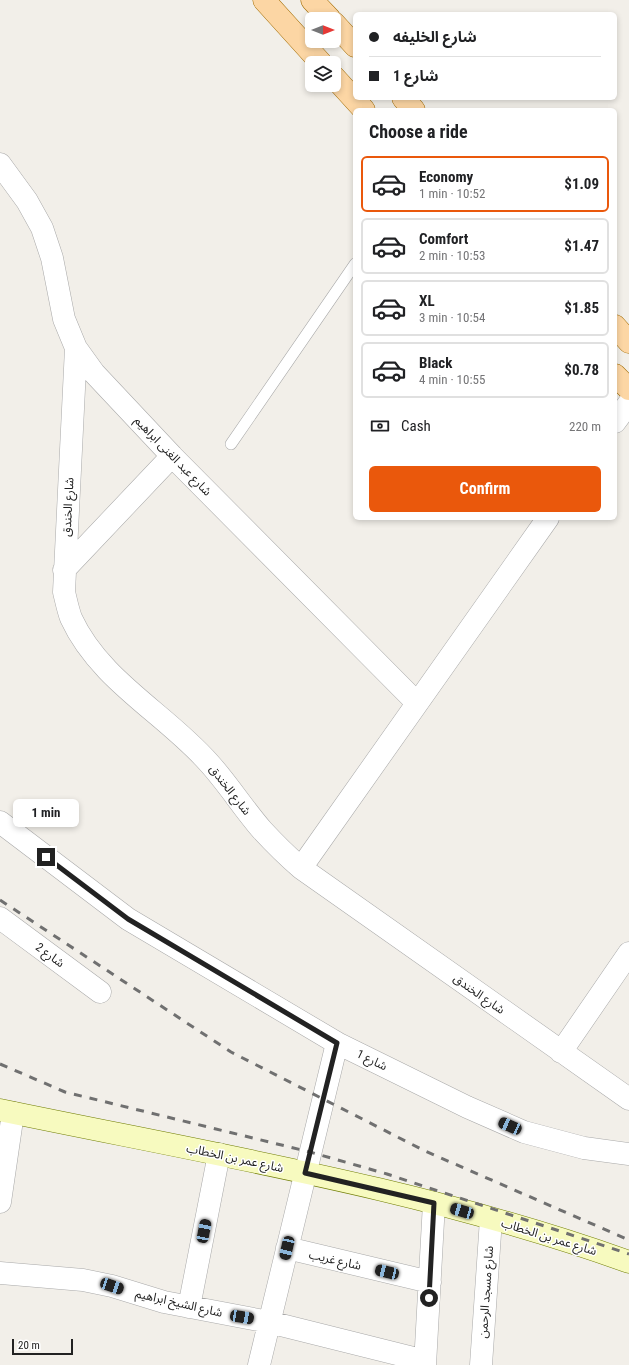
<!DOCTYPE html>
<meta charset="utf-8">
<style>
body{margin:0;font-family:"Roboto Condensed","Noto Sans Arabic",sans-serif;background:#f6f6f6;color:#202124;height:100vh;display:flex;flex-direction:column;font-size:15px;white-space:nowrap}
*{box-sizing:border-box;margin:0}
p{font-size:13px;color:#757577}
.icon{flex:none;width:22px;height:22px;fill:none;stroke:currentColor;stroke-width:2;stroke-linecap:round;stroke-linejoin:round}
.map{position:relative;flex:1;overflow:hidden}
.side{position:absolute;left:353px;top:108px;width:264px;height:412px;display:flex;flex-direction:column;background:#fff;border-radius:6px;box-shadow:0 2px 6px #0003}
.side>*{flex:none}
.top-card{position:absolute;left:353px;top:12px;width:264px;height:88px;border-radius:6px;box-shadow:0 2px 6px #0003;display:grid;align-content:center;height:88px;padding:0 16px;background:#fff}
.needle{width:26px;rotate:90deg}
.fabs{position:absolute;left:305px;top:12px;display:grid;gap:8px}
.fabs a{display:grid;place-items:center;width:36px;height:36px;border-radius:6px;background:#fff;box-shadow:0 2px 6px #0003;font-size:20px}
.scale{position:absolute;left:12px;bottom:10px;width:61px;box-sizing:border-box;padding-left:4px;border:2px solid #222;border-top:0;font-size:11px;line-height:14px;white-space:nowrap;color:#222;-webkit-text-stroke:3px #fff;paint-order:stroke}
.end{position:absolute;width:18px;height:18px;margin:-9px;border:5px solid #222;background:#fff;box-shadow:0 0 0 2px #fff}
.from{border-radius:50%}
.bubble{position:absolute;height:28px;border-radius:6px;background:#fff;box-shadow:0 2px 6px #0003;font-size:13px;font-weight:700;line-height:28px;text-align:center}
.car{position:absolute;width:12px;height:24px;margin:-12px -6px;border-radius:5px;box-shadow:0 0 3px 1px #0007;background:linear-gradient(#222 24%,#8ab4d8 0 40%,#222 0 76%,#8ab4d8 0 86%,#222 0)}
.top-card b{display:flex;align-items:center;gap:14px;height:38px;font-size:15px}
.top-card b+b{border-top:1px solid #e0e0e0}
.top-card i{width:10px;height:10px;background:#202124}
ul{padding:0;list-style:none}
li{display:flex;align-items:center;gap:12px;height:56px;margin:0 8px 6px;padding:0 8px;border:2px solid #e0e0e0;border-radius:6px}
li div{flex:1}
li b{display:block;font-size:15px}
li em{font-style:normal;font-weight:700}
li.active{border-color:#ea580c}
li>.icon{width:36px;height:36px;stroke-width:1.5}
h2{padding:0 16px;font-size:18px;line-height:48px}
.pay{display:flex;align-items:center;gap:10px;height:44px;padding:0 16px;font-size:15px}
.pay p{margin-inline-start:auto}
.action{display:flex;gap:8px;margin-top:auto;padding:8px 16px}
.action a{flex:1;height:46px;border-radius:6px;background:#ea580c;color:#fff;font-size:16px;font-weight:700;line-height:46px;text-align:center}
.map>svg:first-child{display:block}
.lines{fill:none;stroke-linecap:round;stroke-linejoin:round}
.service-casing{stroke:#a9a9a9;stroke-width:12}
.minor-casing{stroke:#a9a9a9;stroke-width:23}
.secondary-casing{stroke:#707d05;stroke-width:23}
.primary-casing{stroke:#a06b00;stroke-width:23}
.service{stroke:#fff;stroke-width:11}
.minor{stroke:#fff;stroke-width:22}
.secondary{stroke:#f7fabf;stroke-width:22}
.primary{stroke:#fcd6a4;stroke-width:22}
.rail{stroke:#707070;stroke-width:3;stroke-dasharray:8 8;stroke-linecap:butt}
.route{stroke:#222;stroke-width:5}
.labels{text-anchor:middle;stroke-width:3;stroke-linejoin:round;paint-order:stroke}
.street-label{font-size:12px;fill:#222;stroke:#fff}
</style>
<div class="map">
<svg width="629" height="1365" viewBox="0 0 629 1365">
<rect width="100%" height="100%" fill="#f2efe9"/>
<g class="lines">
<defs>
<path id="service" d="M231,444L355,264"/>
<path id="minor" d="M0,164L27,201L42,228L52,258L64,319L76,348L94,373L172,456L417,703
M76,348L64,592C66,600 68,610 71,618C100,681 165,713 209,763C228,784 243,808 262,830C274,843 287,856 301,868L629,1099
M615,422L629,403
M64,570L172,456
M0,822L128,919L337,1043L467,1107L524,1132L584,1148L629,1154
M301,868L548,518
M0,918L100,992
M561,1052L629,953
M0,1202L13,1113
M287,1248L430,1282
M0,1273L83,1280L112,1286L164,1302L269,1322L425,1361
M189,1307L219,1154
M259,1365L337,1043
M425,1365L434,1203
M481,1365L491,1219"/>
<path id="secondary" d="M0,1110C211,1154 426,1189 629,1262"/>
<path id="primary" d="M264,0L321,63
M312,0L330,19
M334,23L355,46
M334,77L364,110
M403,98L414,110
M615,326L629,342
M615,375L629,389"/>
</defs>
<use href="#service" class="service-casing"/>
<use href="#minor" class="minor-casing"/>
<use href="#secondary" class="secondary-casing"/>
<use href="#primary" class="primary-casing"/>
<use href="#service" class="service"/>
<use href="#minor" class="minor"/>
<use href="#secondary" class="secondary"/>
<use href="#primary" class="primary"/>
<path class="rail" d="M0,900L231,1052L425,1151L629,1240
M0,1064L65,1092L310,1152L387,1174L629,1254"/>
</g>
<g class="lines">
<path class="route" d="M46,857L128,919L337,1043L305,1173L434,1203L429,1298"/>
</g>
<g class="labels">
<g class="street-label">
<text transform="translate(173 456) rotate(46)" y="4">شارع عبد الغنى ابراهيم</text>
<text transform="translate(68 507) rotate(-87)" y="4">شارع الخندق</text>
<text transform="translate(230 790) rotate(52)" y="4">شارع الخندق</text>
<text transform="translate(50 955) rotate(36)" y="4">شارع 2</text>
<text transform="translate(479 994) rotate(35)" y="4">شارع الخندق</text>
<text transform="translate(372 1060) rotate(26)" y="4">شارع 1</text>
<text transform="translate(235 1158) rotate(12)" y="4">شارع عمر بن الخطاب</text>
<text transform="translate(549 1237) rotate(17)" y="4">شارع عمر بن الخطاب</text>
<text transform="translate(335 1260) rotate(13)" y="4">شارع غريب</text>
<text transform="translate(486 1292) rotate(-86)" y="4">شارع مسجد الرحمن</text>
<text transform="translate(179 1303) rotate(13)" y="4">شارع الشيخ ابراهيم</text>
</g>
</g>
</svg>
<div class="fabs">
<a><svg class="needle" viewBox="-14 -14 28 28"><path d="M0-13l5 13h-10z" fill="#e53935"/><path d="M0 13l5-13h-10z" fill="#757577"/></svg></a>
<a><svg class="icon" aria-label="layers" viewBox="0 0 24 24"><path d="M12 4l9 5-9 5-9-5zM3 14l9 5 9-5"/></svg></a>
</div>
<div class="scale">20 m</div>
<i class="end from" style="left:429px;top:1298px"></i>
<i class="end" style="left:46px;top:857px"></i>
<div class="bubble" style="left:13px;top:799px;width:66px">1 min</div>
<i class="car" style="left:510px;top:1126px;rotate:294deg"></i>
<i class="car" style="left:462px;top:1211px;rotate:286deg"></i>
<i class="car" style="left:204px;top:1231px;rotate:11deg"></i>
<i class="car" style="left:287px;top:1248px;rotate:193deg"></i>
<i class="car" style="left:387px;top:1272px;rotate:283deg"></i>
<i class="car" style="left:112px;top:1286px;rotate:109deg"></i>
<i class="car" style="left:242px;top:1317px;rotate:100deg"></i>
<div class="top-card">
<b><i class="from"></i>شارع الخليفه</b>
<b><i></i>شارع 1</b>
</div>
<section class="side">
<h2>Choose a ride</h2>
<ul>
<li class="active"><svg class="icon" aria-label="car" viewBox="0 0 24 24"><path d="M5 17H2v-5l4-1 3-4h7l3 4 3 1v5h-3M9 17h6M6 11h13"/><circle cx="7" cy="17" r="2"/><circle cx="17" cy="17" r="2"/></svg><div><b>Economy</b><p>1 min · 10:52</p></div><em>$1.09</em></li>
<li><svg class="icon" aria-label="car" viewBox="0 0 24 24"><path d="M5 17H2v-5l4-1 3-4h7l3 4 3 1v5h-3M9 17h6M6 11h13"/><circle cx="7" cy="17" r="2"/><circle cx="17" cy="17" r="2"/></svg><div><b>Comfort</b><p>2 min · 10:53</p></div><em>$1.47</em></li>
<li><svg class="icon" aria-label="car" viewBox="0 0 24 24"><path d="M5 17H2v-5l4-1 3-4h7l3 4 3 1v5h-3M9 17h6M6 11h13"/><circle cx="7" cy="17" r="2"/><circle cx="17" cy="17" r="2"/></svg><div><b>XL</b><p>3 min · 10:54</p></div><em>$1.85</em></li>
<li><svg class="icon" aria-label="car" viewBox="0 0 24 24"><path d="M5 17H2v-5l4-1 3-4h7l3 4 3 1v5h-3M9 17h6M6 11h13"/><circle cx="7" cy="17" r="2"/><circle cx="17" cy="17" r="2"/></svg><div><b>Black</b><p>4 min · 10:55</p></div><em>$0.78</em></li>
</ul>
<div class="pay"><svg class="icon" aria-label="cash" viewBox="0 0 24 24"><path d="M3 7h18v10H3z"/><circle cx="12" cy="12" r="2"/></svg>Cash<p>220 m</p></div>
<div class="action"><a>Confirm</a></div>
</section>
</div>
